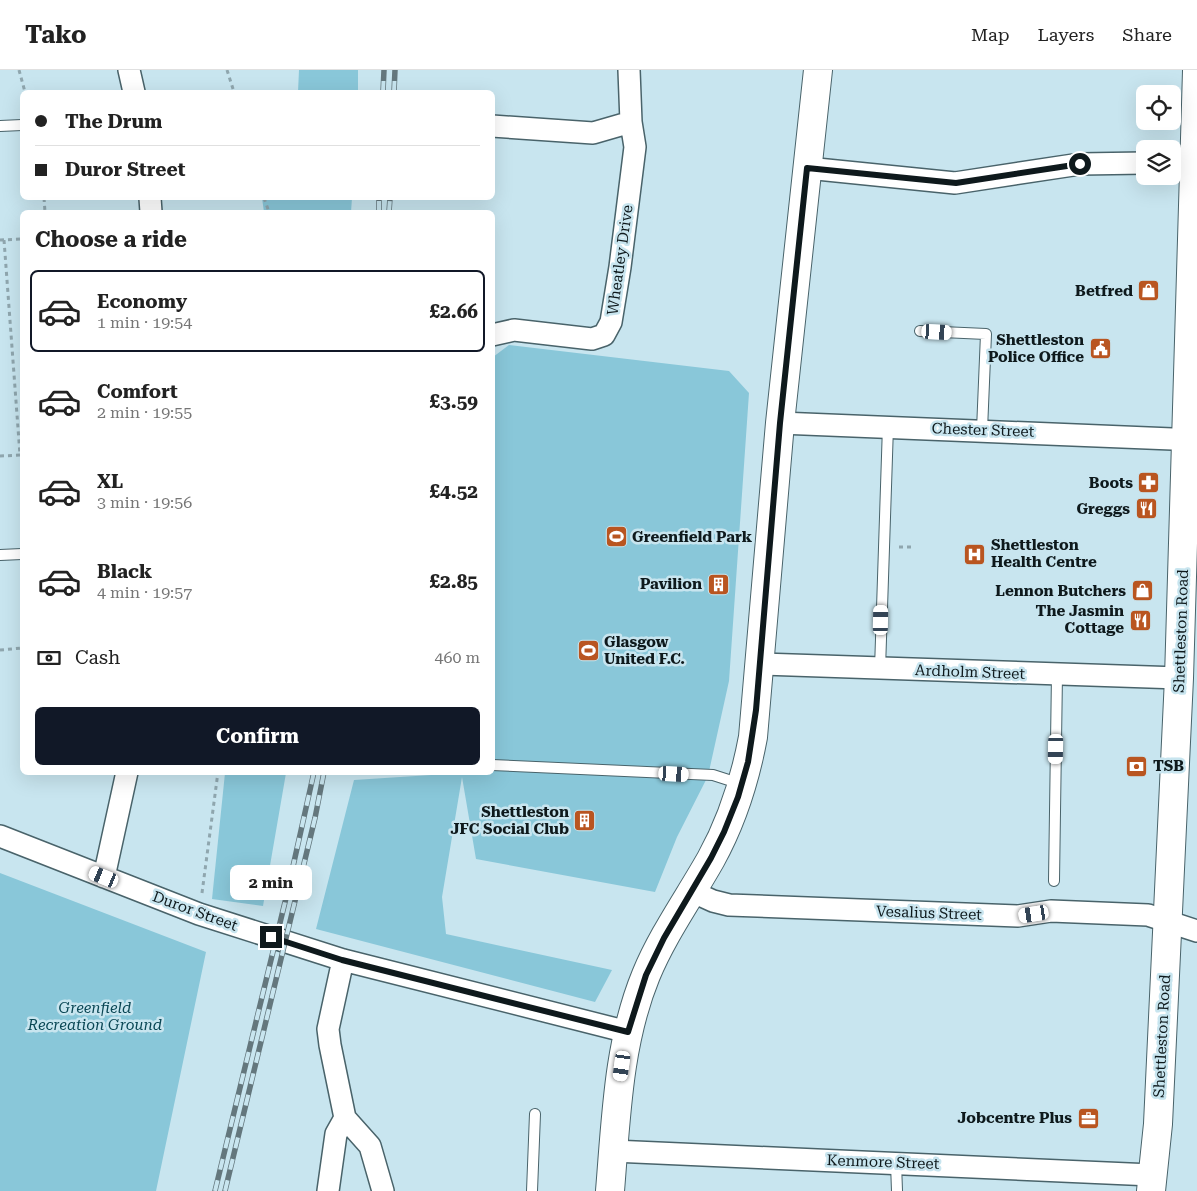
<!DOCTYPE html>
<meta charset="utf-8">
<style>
body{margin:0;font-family:"Roboto Serif",serif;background:#f2f2f2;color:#222;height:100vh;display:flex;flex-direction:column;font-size:19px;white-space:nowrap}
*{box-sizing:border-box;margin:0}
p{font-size:16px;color:#767676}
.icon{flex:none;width:28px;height:28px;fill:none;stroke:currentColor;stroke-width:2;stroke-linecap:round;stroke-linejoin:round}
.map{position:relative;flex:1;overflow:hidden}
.side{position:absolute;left:20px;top:140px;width:475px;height:565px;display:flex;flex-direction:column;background:#fff;border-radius:8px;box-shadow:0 5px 20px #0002}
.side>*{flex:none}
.banner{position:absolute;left:20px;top:20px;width:475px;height:110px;border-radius:8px;box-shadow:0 5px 20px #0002;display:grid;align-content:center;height:110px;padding:0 15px;background:#fff}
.tools{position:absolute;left:1136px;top:15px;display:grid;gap:10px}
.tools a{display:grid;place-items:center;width:45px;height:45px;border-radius:8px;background:#fff;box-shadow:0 5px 20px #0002;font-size:25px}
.end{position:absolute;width:22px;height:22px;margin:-11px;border:6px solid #0e191c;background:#fff;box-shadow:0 0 0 2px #fff}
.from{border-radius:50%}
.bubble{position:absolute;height:35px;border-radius:8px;background:#fff;box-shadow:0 5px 20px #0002;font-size:16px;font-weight:700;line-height:35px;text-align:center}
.car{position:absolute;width:15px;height:30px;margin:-15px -8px;border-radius:6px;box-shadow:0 0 4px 1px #0007;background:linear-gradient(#fff 24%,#345 0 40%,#fff 0 76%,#345 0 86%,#fff 0)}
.banner b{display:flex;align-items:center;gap:18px;height:48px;font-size:19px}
.banner b+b{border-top:1px solid #e0e0e0}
.banner i{width:12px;height:12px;background:#222}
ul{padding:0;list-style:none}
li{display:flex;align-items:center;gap:15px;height:82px;margin:0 10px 8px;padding:0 5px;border:2px solid transparent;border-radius:8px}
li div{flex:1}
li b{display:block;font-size:19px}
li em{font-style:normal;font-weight:700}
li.active{border-color:#111827}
li>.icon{width:45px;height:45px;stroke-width:1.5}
h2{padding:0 15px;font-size:22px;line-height:60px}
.pay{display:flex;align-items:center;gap:12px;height:55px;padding:0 15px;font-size:19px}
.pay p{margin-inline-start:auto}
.cta{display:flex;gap:10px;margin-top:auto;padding:10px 15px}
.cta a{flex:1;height:58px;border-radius:8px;background:#111827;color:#fff;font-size:20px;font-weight:700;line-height:58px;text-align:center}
header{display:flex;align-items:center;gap:30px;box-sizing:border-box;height:70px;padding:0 25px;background:#fff;border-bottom:1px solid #e0e0e0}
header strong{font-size:24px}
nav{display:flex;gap:28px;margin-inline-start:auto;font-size:18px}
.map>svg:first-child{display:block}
.green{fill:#89c7d9}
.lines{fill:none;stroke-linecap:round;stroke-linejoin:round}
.lane-casing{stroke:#49636a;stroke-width:12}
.street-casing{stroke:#49636a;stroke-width:24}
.secondary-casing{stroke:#49636a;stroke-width:30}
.primary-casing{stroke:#49636a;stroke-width:30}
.path{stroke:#8fa6ae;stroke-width:3;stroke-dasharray:4 4;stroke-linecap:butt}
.lane{stroke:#fff;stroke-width:10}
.street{stroke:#fff;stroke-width:21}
.secondary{stroke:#fff;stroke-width:28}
.primary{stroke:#fff;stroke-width:28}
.rail-casing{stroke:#64777d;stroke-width:5.5}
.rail{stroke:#c8e5ef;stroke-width:4;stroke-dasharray:11;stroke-linecap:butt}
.route{stroke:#0e191c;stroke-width:6}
.labels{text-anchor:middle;stroke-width:5;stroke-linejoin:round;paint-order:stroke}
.street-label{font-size:15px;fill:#0e191c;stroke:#c8e5ef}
.poi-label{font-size:15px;font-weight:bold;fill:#0e191c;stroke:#c8e5ef;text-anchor:end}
.park-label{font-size:15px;font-style:italic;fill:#094654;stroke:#c8e5ef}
</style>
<header>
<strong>Tako</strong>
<nav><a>Map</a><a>Layers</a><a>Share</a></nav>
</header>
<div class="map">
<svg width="1197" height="1121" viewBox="0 0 1197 1121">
<rect width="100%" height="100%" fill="#c8e5ef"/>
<path class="green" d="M299,0H358V22H298Z
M262,128H352L351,142H264Z
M509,275L729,301L749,323L729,611L708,706L677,767L655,822L476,789L462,707L442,827L446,864L612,900L595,932L316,859L354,710L462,703L492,702L493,287Z
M225,703H286L263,836L212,829Z
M0,803L206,882L156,1121H0Z"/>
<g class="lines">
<defs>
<path id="lane" d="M0,56L22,55
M920,261L986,264L982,360
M0,485L22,484
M880,599L888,356
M492,695L713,705L741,714
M1054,811L1057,604
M896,1093L897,1121
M532,1121L535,1044"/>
<path id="street" d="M129,0L134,22
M492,56L593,63L631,52
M1172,93H1195
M807,98L955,113L1080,94L1145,93
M150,128L151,142
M492,265L514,260L592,269L604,265L611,252L620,197L635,77L631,52L629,0
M780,353L1197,370
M760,594L1179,608
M0,766L199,844L343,890L628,962
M104,807L127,702
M691,821L713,831L729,835L1018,846L1051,841L1148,845L1197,861
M343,890L328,959L330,975L345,1048L370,1076L383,1121
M613,1081L1152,1105
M328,1121L336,1064L345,1048"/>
<path id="secondary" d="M1151,1121L1158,1054L1179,608L1197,1"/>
<path id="primary" d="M610,1121C616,1049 618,973 646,905C663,864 689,828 711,789C732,751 745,710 753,667L780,353L818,0"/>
</defs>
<use href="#lane" class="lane-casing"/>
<use href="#street" class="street-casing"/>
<use href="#secondary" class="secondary-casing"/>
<use href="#primary" class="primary-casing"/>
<path class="path" d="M19,0L25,22
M227,0L234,22
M44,128L45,142
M264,128L269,142
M0,170L22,169
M4,170L20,385
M0,386L22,385
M899,477H913
M0,580L22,578
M202,823L218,702"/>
<use href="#lane" class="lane"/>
<use href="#street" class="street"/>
<use href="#secondary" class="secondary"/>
<use href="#primary" class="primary"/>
<defs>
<path id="rail" d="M383,22L384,0
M394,22L395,0
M379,142V128
M389,142L390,128
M215,1121L286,828L314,702
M225,1121L315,748L324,702"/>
</defs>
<use href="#rail" class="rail-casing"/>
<use href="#rail" class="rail"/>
</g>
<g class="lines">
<path class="route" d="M271,867L342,890L628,962L646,905L664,868L711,788L724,762L738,727L748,692L756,640L780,353L807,98L956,113L1080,94"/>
</g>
<defs>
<symbol id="shop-square" viewBox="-11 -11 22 22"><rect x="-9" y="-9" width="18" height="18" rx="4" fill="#b95520" stroke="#c8e5ef"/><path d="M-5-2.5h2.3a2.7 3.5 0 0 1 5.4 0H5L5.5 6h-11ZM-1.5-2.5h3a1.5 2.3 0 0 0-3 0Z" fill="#fff"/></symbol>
<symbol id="civic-square" viewBox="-11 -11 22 22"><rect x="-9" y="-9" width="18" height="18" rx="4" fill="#b95520" stroke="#c8e5ef"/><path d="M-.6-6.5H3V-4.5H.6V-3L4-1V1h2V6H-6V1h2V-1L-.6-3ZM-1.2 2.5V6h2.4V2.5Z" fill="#fff"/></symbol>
<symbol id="pharmacy-square" viewBox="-11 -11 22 22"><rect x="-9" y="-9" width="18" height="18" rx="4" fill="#b95520" stroke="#c8e5ef"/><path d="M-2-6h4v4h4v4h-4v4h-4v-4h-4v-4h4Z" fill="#fff"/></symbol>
<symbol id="restaurant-square" viewBox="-11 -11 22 22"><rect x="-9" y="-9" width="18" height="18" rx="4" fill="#b95520" stroke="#c8e5ef"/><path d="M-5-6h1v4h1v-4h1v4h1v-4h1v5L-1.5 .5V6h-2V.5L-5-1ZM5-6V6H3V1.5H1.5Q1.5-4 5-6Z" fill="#fff"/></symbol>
<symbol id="stadium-square" viewBox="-11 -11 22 22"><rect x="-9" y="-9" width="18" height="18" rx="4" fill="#b95520" stroke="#c8e5ef"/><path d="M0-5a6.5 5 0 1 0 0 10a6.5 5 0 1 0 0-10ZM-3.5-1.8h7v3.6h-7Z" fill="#fff"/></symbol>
<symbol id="hospital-square" viewBox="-11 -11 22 22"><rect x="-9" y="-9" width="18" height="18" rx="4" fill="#b95520" stroke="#c8e5ef"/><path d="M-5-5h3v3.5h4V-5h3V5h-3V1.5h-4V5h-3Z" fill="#fff"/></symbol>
<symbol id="building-square" viewBox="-11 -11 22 22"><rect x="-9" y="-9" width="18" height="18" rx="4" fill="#b95520" stroke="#c8e5ef"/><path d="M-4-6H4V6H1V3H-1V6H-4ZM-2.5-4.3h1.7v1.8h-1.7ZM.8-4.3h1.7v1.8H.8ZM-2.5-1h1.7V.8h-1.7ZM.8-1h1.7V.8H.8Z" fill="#fff"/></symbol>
<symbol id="bank-square" viewBox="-11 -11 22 22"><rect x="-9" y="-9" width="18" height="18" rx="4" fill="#b95520" stroke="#c8e5ef"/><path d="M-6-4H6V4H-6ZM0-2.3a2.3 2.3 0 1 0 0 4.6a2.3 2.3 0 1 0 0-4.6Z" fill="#fff"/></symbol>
<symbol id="office-square" viewBox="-11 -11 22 22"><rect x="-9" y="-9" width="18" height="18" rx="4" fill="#b95520" stroke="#c8e5ef"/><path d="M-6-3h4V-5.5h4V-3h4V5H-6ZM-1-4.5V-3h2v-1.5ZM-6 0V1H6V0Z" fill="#fff"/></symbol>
</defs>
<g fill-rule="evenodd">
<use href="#shop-square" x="1136" y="208" width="25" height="25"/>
<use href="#civic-square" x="1088" y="266" width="25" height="25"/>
<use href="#pharmacy-square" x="1136" y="400" width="25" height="25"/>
<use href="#restaurant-square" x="1134" y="426" width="25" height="25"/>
<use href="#stadium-square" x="604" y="454" width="25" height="25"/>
<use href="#hospital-square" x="962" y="472" width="25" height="25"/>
<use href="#building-square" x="706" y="502" width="25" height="25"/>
<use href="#shop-square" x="1130" y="508" width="25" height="25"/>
<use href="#restaurant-square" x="1128" y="538" width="25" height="25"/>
<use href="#stadium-square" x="576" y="568" width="25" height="25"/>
<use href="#bank-square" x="1124" y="684" width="25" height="25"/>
<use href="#building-square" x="572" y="738" width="25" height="25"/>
<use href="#office-square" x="1076" y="1036" width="25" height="25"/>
</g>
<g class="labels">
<g class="street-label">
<text transform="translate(620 190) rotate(-82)" y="5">Wheatley Drive</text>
<text transform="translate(983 360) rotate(2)" y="5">Chester Street</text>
<text transform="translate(1181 561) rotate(-88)" y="5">Shettleston Road</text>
<text transform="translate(970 602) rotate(2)" y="5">Ardholm Street</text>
<text transform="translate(195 841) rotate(20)" y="5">Duror Street</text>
<text transform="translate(929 843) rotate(2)" y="5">Vesalius Street</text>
<text transform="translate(1162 966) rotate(-87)" y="5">Shettleston Road</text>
<text transform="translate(883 1092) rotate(2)" y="5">Kenmore Street</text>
</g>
<g class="poi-label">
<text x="1133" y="226">Betfred</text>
<text x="1084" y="275">Shettleston<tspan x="1084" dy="17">Police Office</tspan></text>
<text x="1133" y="418">Boots</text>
<text x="1130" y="444">Greggs</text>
<text x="632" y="472" text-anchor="start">Greenfield Park</text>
<text x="991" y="480" text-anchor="start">Shettleston<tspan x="991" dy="17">Health Centre</tspan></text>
<text x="702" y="519">Pavilion</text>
<text x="1126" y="526">Lennon Butchers</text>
<text x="1124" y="546">The Jasmin<tspan x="1124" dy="17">Cottage</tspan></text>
<text x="604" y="577" text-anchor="start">Glasgow<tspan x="604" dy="17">United F.C.</tspan></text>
<text x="1153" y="701" text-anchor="start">TSB</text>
<text x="569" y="747">Shettleston<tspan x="569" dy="17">JFC Social Club</tspan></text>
<text x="1072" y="1053">Jobcentre Plus</text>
</g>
<g class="park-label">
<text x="95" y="943">Greenfield<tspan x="95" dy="17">Recreation Ground</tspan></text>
</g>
</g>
</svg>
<div class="tools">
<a><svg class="icon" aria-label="locate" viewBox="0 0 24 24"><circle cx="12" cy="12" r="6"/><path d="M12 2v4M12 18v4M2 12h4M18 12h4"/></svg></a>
<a><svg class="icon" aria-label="layers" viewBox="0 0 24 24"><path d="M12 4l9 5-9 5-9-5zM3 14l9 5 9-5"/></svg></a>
</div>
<i class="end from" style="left:1080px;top:94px"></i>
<i class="end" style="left:271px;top:867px"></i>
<div class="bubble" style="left:230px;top:795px;width:82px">2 min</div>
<i class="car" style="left:937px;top:262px;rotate:93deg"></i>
<i class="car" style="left:881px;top:550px;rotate:1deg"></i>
<i class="car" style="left:1056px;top:679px;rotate:181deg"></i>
<i class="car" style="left:674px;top:704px;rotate:93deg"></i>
<i class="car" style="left:104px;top:807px;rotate:292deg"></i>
<i class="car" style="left:1034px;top:844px;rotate:261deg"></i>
<i class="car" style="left:622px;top:996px;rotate:188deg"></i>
<div class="banner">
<b><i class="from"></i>The Drum</b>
<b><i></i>Duror Street</b>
</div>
<section class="side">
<h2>Choose a ride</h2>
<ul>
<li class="active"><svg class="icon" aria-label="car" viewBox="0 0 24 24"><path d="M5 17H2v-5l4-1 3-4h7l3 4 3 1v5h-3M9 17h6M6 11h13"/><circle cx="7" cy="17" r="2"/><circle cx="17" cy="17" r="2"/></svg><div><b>Economy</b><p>1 min · 19:54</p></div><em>£2.66</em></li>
<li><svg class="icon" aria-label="car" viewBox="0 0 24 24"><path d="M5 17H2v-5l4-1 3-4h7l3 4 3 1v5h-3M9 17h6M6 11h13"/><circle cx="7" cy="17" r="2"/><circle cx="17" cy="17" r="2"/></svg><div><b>Comfort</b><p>2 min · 19:55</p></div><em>£3.59</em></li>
<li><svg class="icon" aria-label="car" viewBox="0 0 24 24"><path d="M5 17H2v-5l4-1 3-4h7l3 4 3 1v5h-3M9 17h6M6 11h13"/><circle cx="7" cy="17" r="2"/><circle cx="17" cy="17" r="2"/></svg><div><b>XL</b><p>3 min · 19:56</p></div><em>£4.52</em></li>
<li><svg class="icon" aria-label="car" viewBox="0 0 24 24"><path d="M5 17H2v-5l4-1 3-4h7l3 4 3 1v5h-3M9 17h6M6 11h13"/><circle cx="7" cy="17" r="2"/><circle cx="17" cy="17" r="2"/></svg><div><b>Black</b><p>4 min · 19:57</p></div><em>£2.85</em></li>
</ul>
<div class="pay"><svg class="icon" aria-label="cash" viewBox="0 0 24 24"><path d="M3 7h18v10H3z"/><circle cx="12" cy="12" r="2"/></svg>Cash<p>460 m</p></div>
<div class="cta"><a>Confirm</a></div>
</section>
</div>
